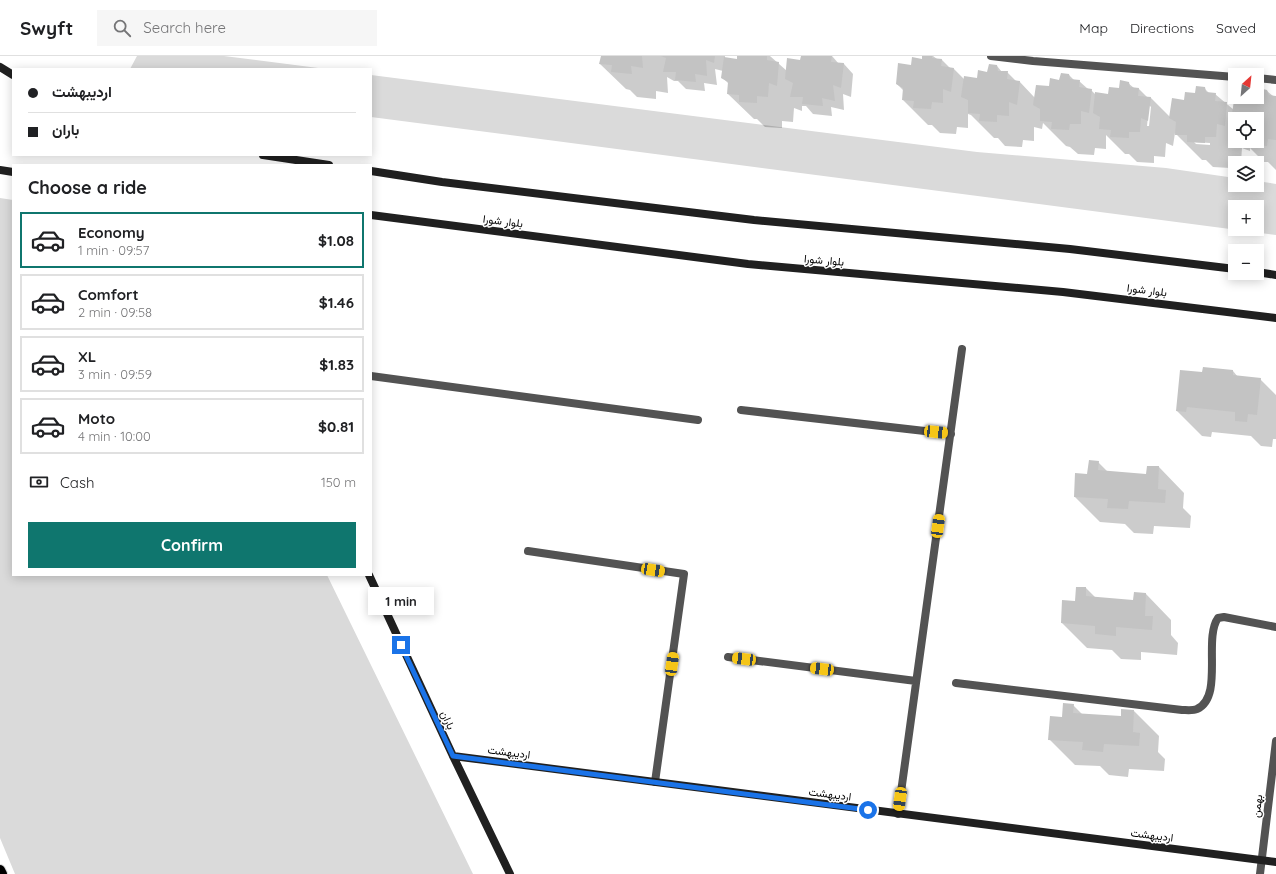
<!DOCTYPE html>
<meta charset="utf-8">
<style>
body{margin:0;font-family:Quicksand,Vazirmatn,sans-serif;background:#f6f6f6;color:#202124;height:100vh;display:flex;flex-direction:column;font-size:15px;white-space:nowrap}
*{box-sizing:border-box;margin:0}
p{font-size:13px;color:#757577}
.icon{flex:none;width:22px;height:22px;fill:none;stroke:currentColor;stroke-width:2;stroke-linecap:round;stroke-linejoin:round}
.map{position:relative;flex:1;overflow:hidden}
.panel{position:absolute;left:12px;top:108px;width:360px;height:412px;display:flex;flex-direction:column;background:#fff;border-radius:0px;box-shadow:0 2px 10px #0003}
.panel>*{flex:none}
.top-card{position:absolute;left:12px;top:12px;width:360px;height:88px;border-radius:0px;box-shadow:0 2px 10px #0003;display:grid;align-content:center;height:88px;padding:0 16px;background:#fff}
.needle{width:26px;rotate:27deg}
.buttons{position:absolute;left:1228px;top:12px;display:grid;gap:8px}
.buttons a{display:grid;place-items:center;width:36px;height:36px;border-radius:0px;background:#fff;box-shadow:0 2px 10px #0003;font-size:20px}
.end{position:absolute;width:18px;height:18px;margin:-9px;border:5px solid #1a73e8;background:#fff;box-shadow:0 0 0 2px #fff}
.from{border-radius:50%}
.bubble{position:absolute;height:28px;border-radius:0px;background:#fff;box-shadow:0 2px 10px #0003;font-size:13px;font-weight:700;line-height:28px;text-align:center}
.car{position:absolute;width:12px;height:24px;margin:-12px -6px;border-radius:5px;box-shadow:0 0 3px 1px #0007;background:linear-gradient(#f5c518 24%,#345 0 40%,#f5c518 0 76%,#345 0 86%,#f5c518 0)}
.top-card b{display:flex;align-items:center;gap:14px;height:38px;font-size:15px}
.top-card b+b{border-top:1px solid #e0e0e0}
.top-card i{width:10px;height:10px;background:#202124}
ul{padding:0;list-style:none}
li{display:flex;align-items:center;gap:12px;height:56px;margin:0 8px 6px;padding:0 8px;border:2px solid #e0e0e0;border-radius:0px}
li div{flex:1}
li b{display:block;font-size:15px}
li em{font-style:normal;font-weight:700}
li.selected{border-color:#0f766e}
li>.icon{width:36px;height:36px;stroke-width:1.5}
h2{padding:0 16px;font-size:18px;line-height:48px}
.pay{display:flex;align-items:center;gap:10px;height:44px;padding:0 16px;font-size:15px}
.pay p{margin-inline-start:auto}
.cta{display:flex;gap:8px;margin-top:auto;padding:8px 16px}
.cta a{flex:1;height:46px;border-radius:0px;background:#0f766e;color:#fff;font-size:16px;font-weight:700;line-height:46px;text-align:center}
header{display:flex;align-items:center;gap:24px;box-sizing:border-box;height:56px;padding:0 20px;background:#fff;border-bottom:1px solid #e0e0e0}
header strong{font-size:19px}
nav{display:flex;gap:22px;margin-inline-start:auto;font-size:14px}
.search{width:280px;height:36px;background:#f6f6f6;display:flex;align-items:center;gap:10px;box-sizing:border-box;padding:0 14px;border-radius:0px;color:#757577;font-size:15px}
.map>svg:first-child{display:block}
.green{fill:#dadada;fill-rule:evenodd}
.shadow{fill:#0003;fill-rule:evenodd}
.building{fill:#c3c3c3}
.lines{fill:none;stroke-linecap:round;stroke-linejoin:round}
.primary-casing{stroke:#dbdbdb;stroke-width:12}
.street{stroke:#535353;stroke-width:8}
.secondary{stroke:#202020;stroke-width:8}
.primary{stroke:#000;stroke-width:10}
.route{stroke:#1a73e8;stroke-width:5}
.labels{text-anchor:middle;stroke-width:3;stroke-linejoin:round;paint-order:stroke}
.street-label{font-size:11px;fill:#000;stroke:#fff}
</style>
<header>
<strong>Swyft</strong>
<div class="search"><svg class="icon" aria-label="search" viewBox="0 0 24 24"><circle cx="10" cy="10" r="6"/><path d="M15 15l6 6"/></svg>Search here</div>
<nav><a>Map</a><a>Directions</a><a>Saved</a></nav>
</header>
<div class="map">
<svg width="1276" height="818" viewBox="0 0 1276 818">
<rect width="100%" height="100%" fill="#fff"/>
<path class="green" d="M137,0H224L326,13H130Z
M371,19L977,96L1166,112L1235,122V129H1257V125L1276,128V179L371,61ZM1235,151H1257V173H1235Z
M0,142L13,144V519H327L473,818H15L0,782Z"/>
<path class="shadow" d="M602,0H725V3L737,4L738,0H770L787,15L801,5L802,0H832L839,8H844L853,18L851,41L843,38L844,54L831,51L832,60L813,58L806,50H802V55L794,52L793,66L782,65V72L765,71L757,63H754L728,38L729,28L722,21L723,15L715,13L717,29L704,27L705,35L686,33L678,25H674L667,21L668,37L656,35V43L637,41L630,34L626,33L600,8Z
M923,0H933L937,3L942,4L950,12L954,13L965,24L978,23L997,10L1002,16H1007L1016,25H1019L1035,42L1069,19L1074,24L1079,25L1088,33L1091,34L1096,39H1109L1128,27L1134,32L1139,33L1147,41L1151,42L1170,61L1185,45L1204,32L1209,37L1215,38L1234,54L1248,47L1249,41H1258L1267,35L1273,40L1276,41V114L1268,106H1264L1250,92V95L1242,92L1241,106H1230V112L1213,111L1206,104H1202L1175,77L1173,90L1166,87L1165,101L1154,100V107L1137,106L1129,98H1125L1106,79V93L1095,92L1094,99L1078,98L1070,91L1066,90L1043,67L1042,73L1034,71V85L1023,84L1022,91L1005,90L998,82H994L971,59L968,58V72L957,71L956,78L940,77L932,69H928L903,44L904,35L897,28L912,10L922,4ZM1149,49L1151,51L1149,70H1147ZM1235,63H1257V85H1235ZM1194,86L1210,87V89L1196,88Z
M1233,315L1238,321L1260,323L1276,339V383H1273L1272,391L1261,390L1251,380L1212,376L1211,381L1202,380L1177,355L1203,318Z
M1098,406L1108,416L1147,419L1159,411L1184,437L1183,452L1191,460L1190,472L1154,470L1153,478L1134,477L1125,468L1100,466L1075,441Z
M1086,532L1096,542L1134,545L1135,537L1146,538L1171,564V579L1178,587L1177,599L1141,596V604L1121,603L1112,594L1087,592L1062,567Z
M1073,649L1083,659L1122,662L1134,655L1159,680L1158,696L1165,703L1164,715L1129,713L1128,721L1109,719L1100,710L1075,709L1049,683Z"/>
<path class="building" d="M601,0H642L643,12L631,10L632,18L611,16L612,9L599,8Z
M661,0H715L714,7L706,4L707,20L695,18L696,26L675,24L676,16H663L666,2Z
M737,0H767V4L779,6L777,30L769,27L768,41L757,40V47L739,46V39L727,38L728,26L721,22L724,1L737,3Z
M801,0H832L831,6L844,7L841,32L833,29L835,45L822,42L823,50L802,48L803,41H790L793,27L785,23L787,2L800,4Z
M922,0H932V2L942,3L941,10L954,12L951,36L943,33V47L932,46L931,53L913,52L914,45L902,44L903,32L896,28L898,7L911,9L912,1L922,3Z
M989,8L997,9L998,15H1008L1007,23L1020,25L1017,49L1009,46V60L997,59V66L979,65L980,58L968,57V44L961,41L964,20L977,22L978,14L987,16Z
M1061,17L1069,18L1070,23L1080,24L1079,31L1092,33L1089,57L1081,55V68H1070L1069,74L1051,73L1052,66L1040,65V53L1033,49L1036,29L1049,30L1050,22L1059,24Z
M1120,24L1129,26L1130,31L1139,32L1138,40L1151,41L1148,65L1141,62L1140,76H1129V82L1110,81L1111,74L1099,73L1100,61L1093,57L1095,36L1108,38L1109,31L1119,32Z
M1196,30L1205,31L1206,36L1216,37L1215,45L1227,46L1225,70L1217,68L1216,81H1205V87L1187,86V79H1175L1176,66L1169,62L1172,42L1184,44L1185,36L1195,37Z
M1259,32L1267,34L1269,39L1276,40V84L1268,83L1267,90L1249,89L1250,85H1257V63H1235V67L1231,65L1234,44L1247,46L1248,41H1257Z
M1203,311L1233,314V319L1261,322L1257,359L1248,358L1247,366L1235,365V356L1187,351L1186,356L1176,355L1180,314L1202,316Z
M1089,404L1099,405L1098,414L1146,418L1147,410H1159L1158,433L1166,434L1165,447L1129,445L1128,453L1107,452L1108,443L1074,441L1075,417L1087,418Z
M1076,531H1086V540L1133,544L1134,536L1146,537L1145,560H1153L1152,574L1116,571V580L1095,578V570L1061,567L1062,544L1075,545Z
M1063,647L1074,648L1073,657L1121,660V653L1134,654L1133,676L1140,677L1139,690L1104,688L1103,696L1082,694L1083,686L1048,684L1050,660L1062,661Z"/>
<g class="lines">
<defs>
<path id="primary" d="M0,814L2,818"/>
</defs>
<use href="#primary" class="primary-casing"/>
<path class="street" d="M991,0L1033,5L1235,21
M1257,22L1276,24
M371,320L698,364
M741,354L951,378
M528,495L684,518L655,726
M728,601L916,625
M956,627L1182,654C1186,654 1193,655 1197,653C1224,641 1203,583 1218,562L1224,561L1276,571
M898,758L962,293
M1260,818L1276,685"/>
<path class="secondary" d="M0,11L13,19
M263,99L329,109
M0,114L13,116
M371,115L442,126L754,164L1070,193L1235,213
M371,159L748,208L1063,236L1276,262
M1257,216L1276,219
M369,519L453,700L510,818
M453,700L1276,806"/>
<use href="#primary" class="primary"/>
</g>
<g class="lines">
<path class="route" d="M401,589L453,700L868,754"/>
</g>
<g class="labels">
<g class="street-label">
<text transform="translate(503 165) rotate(7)" y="4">بلوار شورا</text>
<text transform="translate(824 204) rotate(5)" y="4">بلوار شورا</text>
<text transform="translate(1147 234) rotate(7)" y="4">بلوار شورا</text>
<text transform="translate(448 664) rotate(65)" y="4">باران</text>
<text transform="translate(509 696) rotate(7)" y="4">اردیبهشت</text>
<text transform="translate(830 738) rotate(7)" y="4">اردیبهشت</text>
<text transform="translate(1257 750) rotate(-83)" y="4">بهمن</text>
<text transform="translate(1152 779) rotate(7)" y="4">اردیبهشت</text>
</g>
</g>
</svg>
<div class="buttons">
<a><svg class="needle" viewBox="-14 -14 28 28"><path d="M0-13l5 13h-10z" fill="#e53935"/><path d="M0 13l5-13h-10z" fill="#757577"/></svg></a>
<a><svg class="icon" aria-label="locate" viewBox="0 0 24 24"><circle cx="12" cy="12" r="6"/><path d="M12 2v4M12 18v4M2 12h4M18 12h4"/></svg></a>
<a><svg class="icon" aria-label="layers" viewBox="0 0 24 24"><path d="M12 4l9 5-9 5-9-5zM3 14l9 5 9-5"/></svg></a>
<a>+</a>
<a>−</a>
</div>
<i class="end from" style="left:868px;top:754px"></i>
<i class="end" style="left:401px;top:589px"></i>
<div class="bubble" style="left:368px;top:531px;width:66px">1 min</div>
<i class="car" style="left:936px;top:376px;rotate:96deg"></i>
<i class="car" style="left:938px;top:470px;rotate:8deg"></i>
<i class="car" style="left:653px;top:514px;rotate:99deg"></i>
<i class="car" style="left:744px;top:603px;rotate:277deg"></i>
<i class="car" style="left:672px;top:608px;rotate:8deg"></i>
<i class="car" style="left:822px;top:613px;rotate:277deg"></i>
<i class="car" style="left:900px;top:743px;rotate:188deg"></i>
<div class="top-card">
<b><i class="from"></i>اردیبهشت</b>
<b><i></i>باران</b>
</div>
<section class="panel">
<h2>Choose a ride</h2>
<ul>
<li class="selected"><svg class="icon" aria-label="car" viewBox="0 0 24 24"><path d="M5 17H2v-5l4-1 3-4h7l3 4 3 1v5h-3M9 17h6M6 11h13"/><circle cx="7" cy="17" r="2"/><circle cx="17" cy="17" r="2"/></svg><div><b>Economy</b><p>1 min · 09:57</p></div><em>$1.08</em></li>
<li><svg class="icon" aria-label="car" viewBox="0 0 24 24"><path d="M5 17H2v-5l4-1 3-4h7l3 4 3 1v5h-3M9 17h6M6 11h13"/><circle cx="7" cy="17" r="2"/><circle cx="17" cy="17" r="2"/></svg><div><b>Comfort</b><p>2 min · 09:58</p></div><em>$1.46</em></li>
<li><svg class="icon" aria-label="car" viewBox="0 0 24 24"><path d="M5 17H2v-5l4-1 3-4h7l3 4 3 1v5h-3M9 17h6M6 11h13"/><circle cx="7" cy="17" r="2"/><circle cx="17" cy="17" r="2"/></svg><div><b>XL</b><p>3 min · 09:59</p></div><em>$1.83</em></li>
<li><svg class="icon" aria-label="car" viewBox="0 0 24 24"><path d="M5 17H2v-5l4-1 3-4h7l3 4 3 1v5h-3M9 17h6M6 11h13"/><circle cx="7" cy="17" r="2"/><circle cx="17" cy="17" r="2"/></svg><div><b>Moto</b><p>4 min · 10:00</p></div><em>$0.81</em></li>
</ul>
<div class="pay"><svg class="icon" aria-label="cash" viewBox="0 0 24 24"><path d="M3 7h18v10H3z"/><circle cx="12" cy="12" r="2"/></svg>Cash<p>150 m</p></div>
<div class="cta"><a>Confirm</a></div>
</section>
</div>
